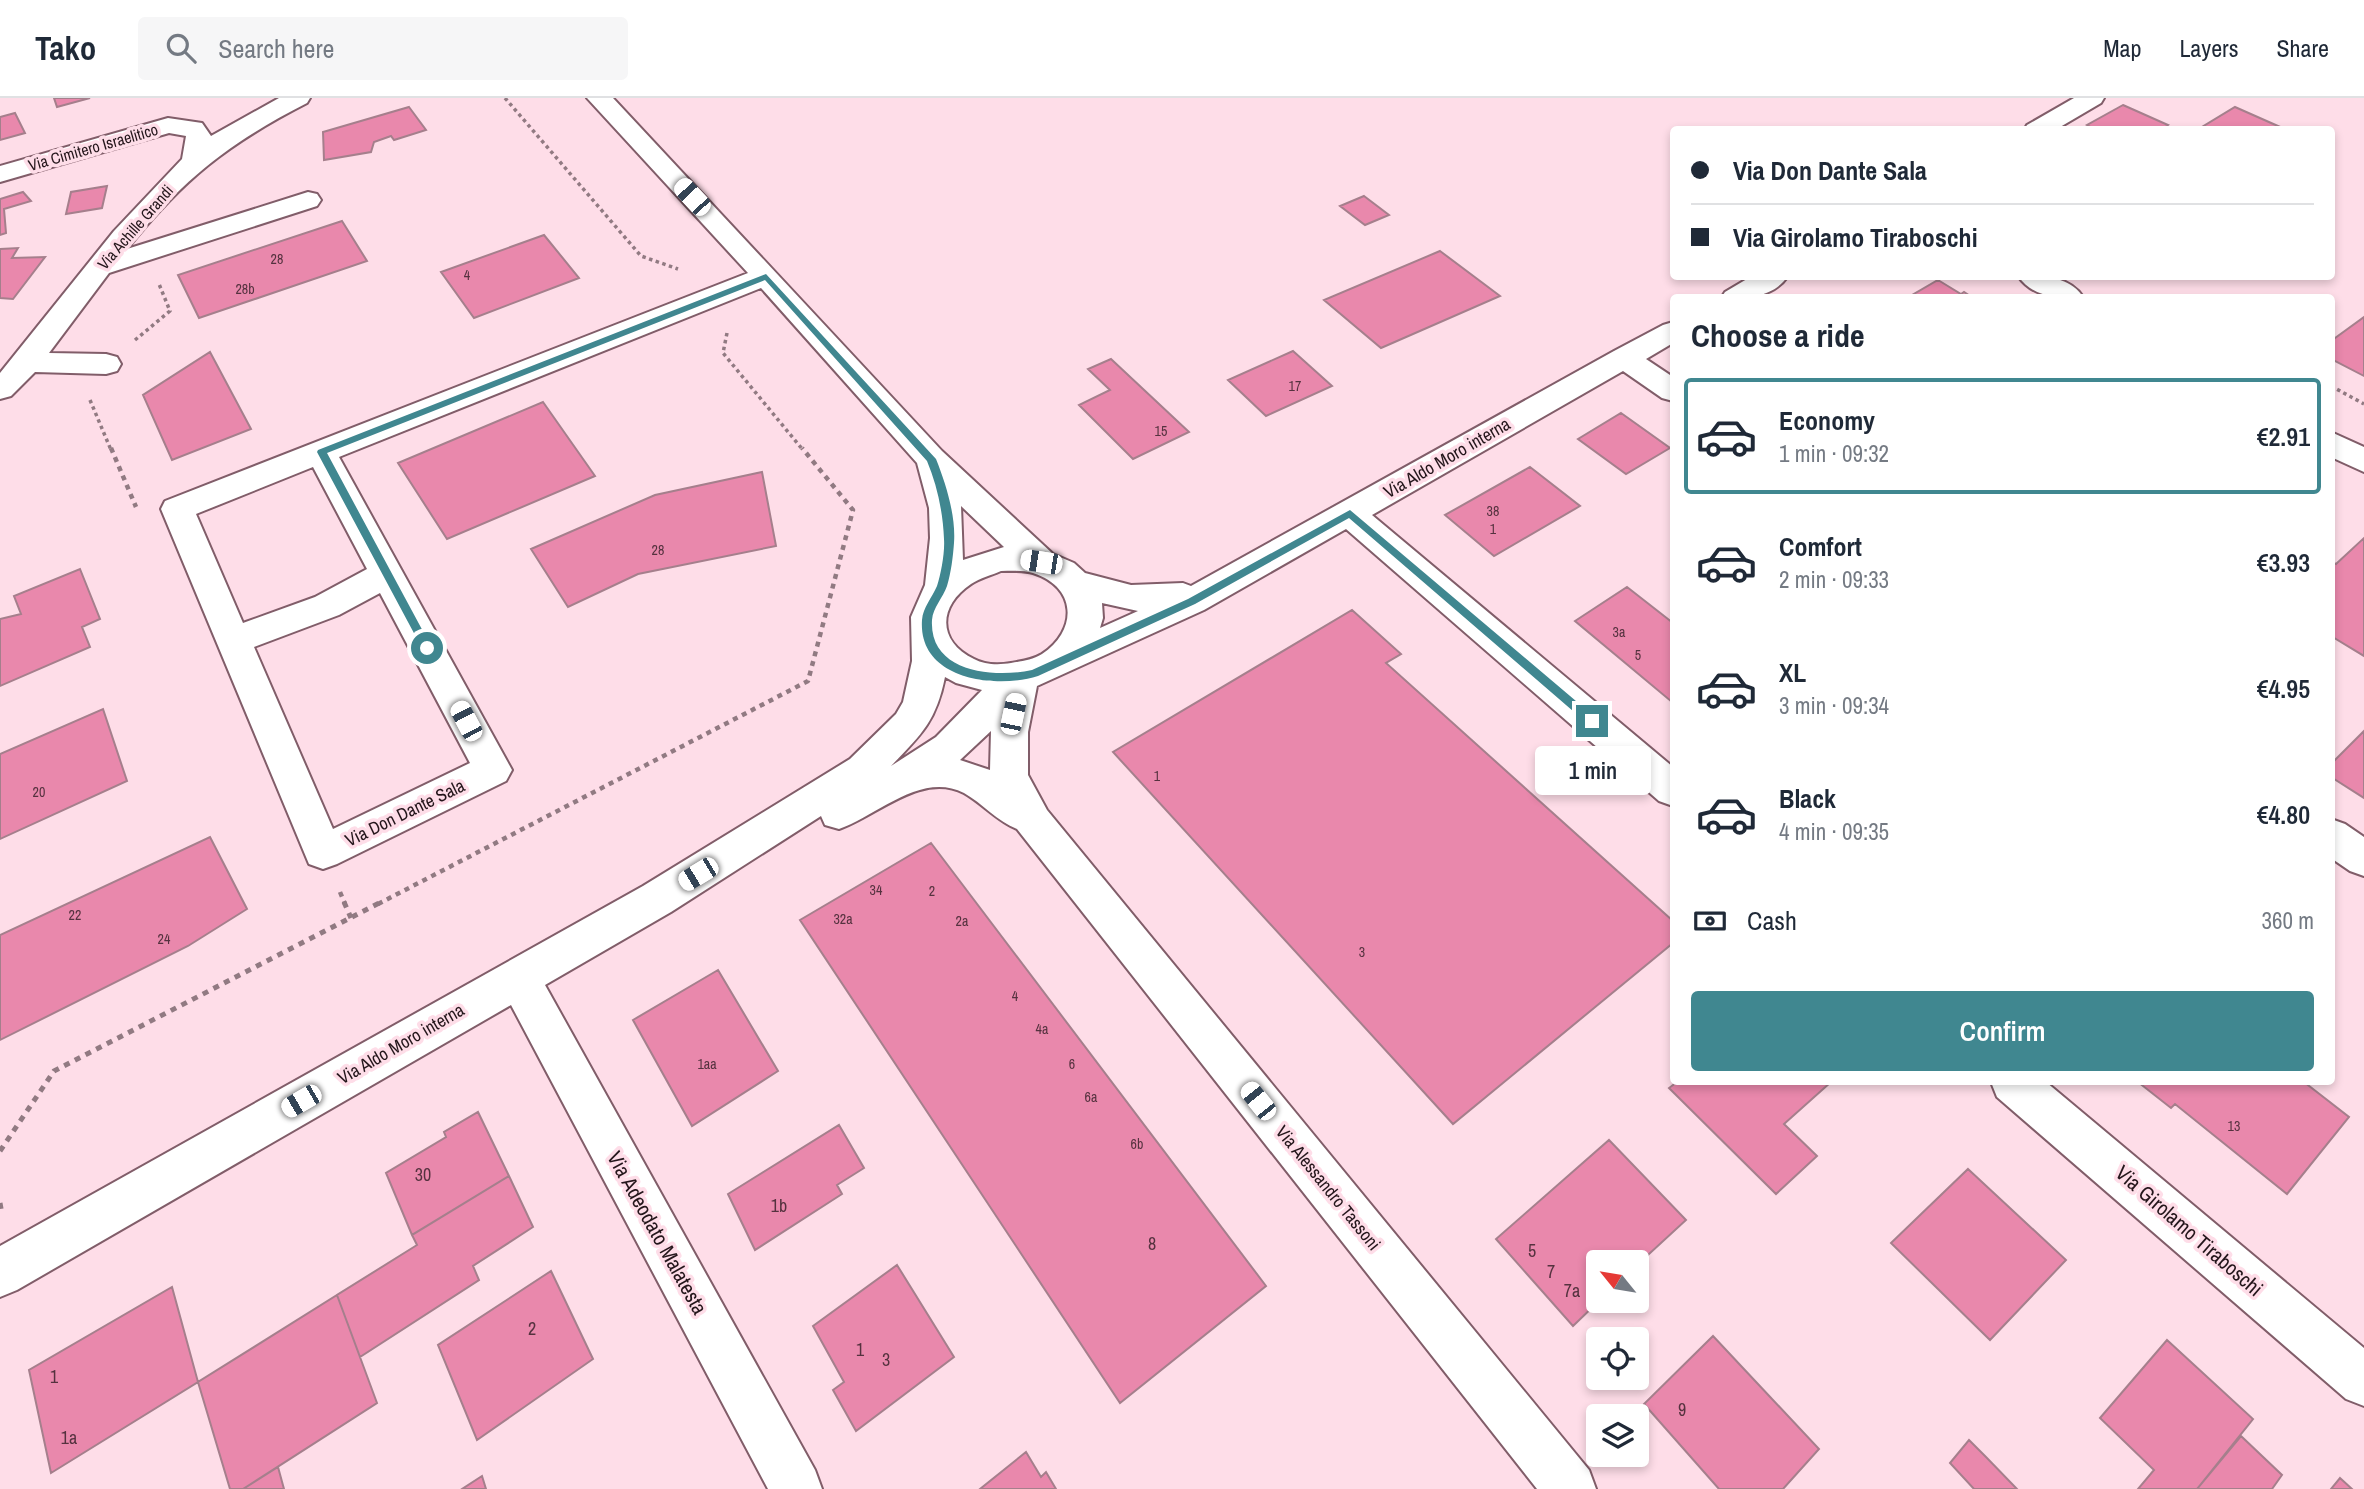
<!DOCTYPE html>
<meta charset="utf-8">
<style>
body{margin:0;font-family:"Archivo Narrow",sans-serif;background:#f6f6f7;color:#1f2937;height:100vh;display:flex;flex-direction:column;font-size:26px;white-space:nowrap}
*{box-sizing:border-box;margin:0}
p{font-size:23px;color:#747a83}
.icon{flex:none;width:38px;height:38px;fill:none;stroke:currentColor;stroke-width:2;stroke-linecap:round;stroke-linejoin:round}
.map{position:relative;flex:1;overflow:hidden}
.drawer{position:absolute;left:1670px;top:196px;width:665px;height:791px;display:flex;flex-direction:column;background:#fff;border-radius:7px;box-shadow:0 4px 10px #0003}
.drawer>*{flex:none}
.top-card{position:absolute;left:1670px;top:28px;width:665px;height:154px;border-radius:7px;box-shadow:0 4px 10px #0003;display:grid;align-content:center;height:154px;padding:0 21px;background:#fff}
.needle{width:46px;rotate:300deg}
.controls{position:absolute;left:1586px;top:1152px;display:grid;gap:14px}
.controls a{display:grid;place-items:center;width:63px;height:63px;border-radius:7px;background:#fff;box-shadow:0 4px 10px #0003;font-size:35px}
.end{position:absolute;width:32px;height:32px;margin:-16px;border:9px solid #408790;background:#fff;box-shadow:0 0 0 4px #fff}
.from{border-radius:50%}
.bubble{position:absolute;height:49px;border-radius:7px;background:#fff;box-shadow:0 4px 10px #0003;font-size:23px;font-weight:600;line-height:49px;text-align:center}
.car{position:absolute;width:21px;height:42px;margin:-21px -10px;border-radius:9px;box-shadow:0 0 5px 2px #0007;background:linear-gradient(#fff 24%,#345 0 40%,#fff 0 76%,#345 0 86%,#fff 0)}
.top-card b{display:flex;align-items:center;gap:24px;height:66px;font-size:26px}
.top-card b+b{border-top:2px solid #e0e1e3}
.top-card i{width:18px;height:18px;background:#1f2937}
ul{padding:0;list-style:none}
li{display:flex;align-items:center;gap:21px;height:116px;margin:0 14px 10px;padding:0 7px;border:4px solid transparent;border-radius:7px}
li div{flex:1}
li b{display:block;font-size:26px}
li em{font-style:normal;font-weight:600}
li.selected{border-color:#408790}
li>.icon{width:63px;height:63px;stroke-width:1.5}
h2{padding:0 21px;font-size:32px;line-height:84px}
.pay{display:flex;align-items:center;gap:18px;height:77px;padding:0 21px;font-size:26px}
.pay p{margin-inline-start:auto}
.button{display:flex;gap:14px;margin-top:auto;padding:14px 21px}
.button a{flex:1;height:80px;border-radius:7px;background:#408790;color:#fff;font-size:28px;font-weight:600;line-height:80px;text-align:center}
header{display:flex;align-items:center;gap:42px;box-sizing:border-box;height:98px;padding:0 35px;background:#fff;border-bottom:2px solid #e0e1e3}
header strong{font-size:33px}
nav{display:flex;gap:38px;margin-inline-start:auto;font-size:24px}
.search{width:490px;height:63px;background:#f6f6f7;display:flex;align-items:center;gap:18px;box-sizing:border-box;padding:0 24px;border-radius:7px;color:#747a83;font-size:26px}
.map>svg:first-child{display:block}
.building{fill:#e988ac;stroke:#a57f8c;stroke-width:2}
.lines{fill:none;stroke-linecap:round;stroke-linejoin:round}
.minor-casing{stroke:#815d69;stroke-width:4}
.path-far2{stroke:#917a82;stroke-width:3.5;stroke-dasharray:3.5 3.5;stroke-linecap:butt}
.path-far1{stroke:#917a82;stroke-width:4.5;stroke-dasharray:5 5;stroke-linecap:butt}
.path{stroke:#917a82;stroke-width:5;stroke-dasharray:6 6;stroke-linecap:butt}
.minor{fill:#fff;fill-rule:evenodd}
.route{fill:#408790}
.labels{text-anchor:middle;stroke-width:7;stroke-linejoin:round;paint-order:stroke}
.number-label{font-size:14px;fill:#55323f}
.far-street-label{font-size:16px;fill:#24161b;stroke:#fedde8}
.street-label{font-size:18px;fill:#24161b;stroke:#fedde8}
.near-number-label{font-size:18px;fill:#55323f}
.near-street-label{font-size:21px;fill:#24161b;stroke:#fedde8}
</style>
<header>
<strong>Tako</strong>
<div class="search"><svg class="icon" aria-label="search" viewBox="0 0 24 24"><circle cx="10" cy="10" r="6"/><path d="M15 15l6 6"/></svg>Search here</div>
<nav><a>Map</a><a>Layers</a><a>Share</a></nav>
</header>
<div class="map">
<svg width="2364" height="1391" viewBox="0 0 2364 1391">
<rect width="100%" height="100%" fill="#fedde8"/>
<path class="building" d="M54,0H90L57,9Z
M2123,7L2168,27L2161,32H2096L2087,27Z
M409,9L426,32L394,42L391,38L374,44L371,54L324,62L323,34Z
M2235,9L2287,32H2197Z
M15,15L25,35L0,42V19Z
M107,88L102,110L66,116L71,94Z
M23,94L31,103L4,111L6,135L0,137V101Z
M1364,98L1389,117L1365,127L1340,108Z
M342,123L367,163L199,220L178,177Z
M544,137L579,180L474,220L441,174Z
M18,150L12,160L45,159L13,201L0,200V151Z
M1440,153L1500,198L1381,250L1324,202Z
M1938,182L1961,196L1964,194L1973,200H1907Z
M2364,219V278L2331,261V243Z
M1293,253L1332,288L1266,318L1228,282Z
M210,254L251,331L172,362L143,297Z
M1111,261L1189,334L1133,361L1079,307L1110,292L1088,271Z
M543,304L595,378L447,441L398,365Z
M1621,315L1670,350L1626,376L1578,341Z
M1530,369L1580,408L1494,458L1445,417Z
M762,374L776,448L638,476L568,509L531,451L655,397Z
M2364,440V558L2331,538V464L2336,466Z
M80,471L100,521L82,529L90,549L0,588V521L21,516L14,498Z
M1627,489L1673,525L1672,604L1575,523Z
M1352,512L1401,556L1386,565L1673,823V845L1453,1026L1113,654Z
M103,611L127,683L0,741V656Z
M2364,633V700L2331,679V666Z
M210,739L247,811L188,848L0,942V837Z
M931,745L1266,1188L1120,1305L800,822Z
M718,872L778,973L692,1028L633,922Z
M1677,984H1831L1784,1026L1817,1058L1776,1096L1669,990Z
M2138,984H2304L2349,1019L2287,1096L2175,1006L2171,1010Z
M478,1014L509,1078L412,1137L386,1075L446,1039L444,1034Z
M839,1027L864,1070L837,1087L842,1096L755,1152L728,1096Z
M1609,1042L1686,1122L1636,1168V1164H1598V1202H1600L1573,1228L1496,1141Z
M1968,1071L2066,1162L1990,1242L1891,1145Z
M509,1078L533,1129L473,1168L479,1182L360,1259L337,1197L417,1147L412,1137Z
M897,1167L954,1259L856,1333L833,1292L844,1284L813,1228Z
M551,1173L593,1261L477,1342L438,1247Z
M172,1189L198,1284L51,1375L29,1272Z
M337,1197L377,1305L243,1391H230L198,1284Z
M1713,1238L1819,1351L1783,1391H1719L1644,1306Z
M2167,1242L2253,1321L2197,1391H2138L2154,1372L2100,1320Z
M2241,1338L2282,1377L2272,1391H2197Z
M1969,1342L1986,1359L2017,1391H1974L1950,1365Z
M1026,1354L1041,1379L1046,1374L1056,1391H980Z
M278,1369L284,1391H243Z
M482,1378L486,1391H462Z
M2340,1380L2352,1391H2331Z"/>
<g class="lines">
<defs>
<path id="minor" d="M279,0H310L307,5C227,46 183,81 127,151L308,94L317,96L321,102L317,108L109,175L49,255L106,256L117,259L121,266L117,273L106,276L35,274L11,298L0,301V275L114,133L182,61L186,38L169,35L0,84V68L168,20L202,25L211,38Z
M587,0H613L942,353L1053,456L1074,465L1085,475L1131,487L1183,485L1191,488L1614,253L1663,227L1673,224V245L1646,261L1673,279V303L1662,300L1623,273L1372,417L1673,669V708L1659,703L1346,431L1204,512L1037,588L1028,634V677L1047,712L1589,1372L1596,1391H1537L1017,731C998,724 982,705 964,695C921,673 877,718 839,731L825,727L821,718L671,814L545,887L815,1372L822,1391H768L511,907L17,1192L0,1199V1148L643,788L850,661L896,616L903,604L912,563L911,519L925,487L930,440L929,410L917,365L761,190L339,359L512,672L506,683L337,766L323,771L309,766L161,411L165,403L748,175ZM313,369L367,471L315,499L243,525L196,416ZM961,408L1004,449L963,462ZM1001,473C1011,473 1023,472 1033,475C1077,489 1078,532 1042,556C1032,562 1022,563 1011,565C999,567 985,567 974,561C937,543 938,508 971,486C980,480 992,477 1001,473ZM380,495L470,665L333,731L254,549L339,517ZM1102,505L1138,513L1100,530L1103,520ZM945,579L956,585L982,592L936,639L891,668C922,636 936,623 945,579ZM991,633L990,672L960,662Z
M2074,0H2104L2101,5L2055,32H2024L2027,27Z
M1752,178H1788C1772,201 1745,200 1721,200L1725,194Z
M2018,178C2042,178 2069,177 2084,200C2060,200 2034,201 2018,178Z
M2331,334L2364,349V374L2331,359Z
M2331,721L2345,726L2364,739V778L2350,773L2331,760Z
M1991,984H2046L2364,1250V1308L2346,1301L1997,999Z"/>
</defs>
<use href="#minor" class="minor-casing"/>
<path class="path-far2" d="M505,0L641,158L678,171
M727,235L723,255L803,352
M135,242L170,213L159,186
M2331,288L2364,306
M90,302L111,352"/>
<path class="path-far1" d="M111,350L136,409
M340,794L345,806
M378,806L808,583L853,412L802,350"/>
<path class="path" d="M344,804L351,820
M0,1053L54,973L381,804
M0,1105L2,1116"/>
<use href="#minor" class="minor"/>
</g>
<path class="route" d="M766,176L936,361C946,386 956,418 954,445C953,459 951,475 947,488C943,500 933,509 932,522C929,575 995,580 1032,572L1188,501L1350,412L1596,620V626H1588L1349,420L1195,506L1038,578C996,591 918,582 922,522C923,509 932,500 937,488C941,476 945,454 944,441C943,414 937,387 927,363L765,182L327,355L432,550L427,554L423,552L317,354L318,352Z"/>
<g class="labels">
<g class="number-label">
<text x="277" y="166">28</text>
<text x="467" y="182">4</text>
<text x="245" y="196">28b</text>
<text x="1295" y="293">17</text>
<text x="1161" y="338">15</text>
<text x="1493" y="418">38</text>
<text x="1493" y="436">1</text>
<text x="658" y="457">28</text>
<text x="1619" y="539">3a</text>
<text x="1638" y="562">5</text>
<text x="1157" y="683">1</text>
<text x="39" y="699">20</text>
<text x="876" y="797">34</text>
<text x="932" y="798">2</text>
<text x="75" y="822">22</text>
<text x="843" y="826">32a</text>
<text x="962" y="828">2a</text>
<text x="164" y="846">24</text>
<text x="1362" y="859">3</text>
<text x="1015" y="903">4</text>
<text x="1042" y="936">4a</text>
<text x="707" y="971">1aa</text>
<text x="1072" y="971">6</text>
<text x="1091" y="1004">6a</text>
<text x="2234" y="1033">13</text>
<text x="1137" y="1051">6b</text>
</g>
<g class="far-street-label">
<text transform="translate(93 49) rotate(-16)" y="6">Via Cimitero Israelitico</text>
<text transform="translate(135 129) rotate(-49)" y="6">Via Achille Grandi</text>
</g>
<g class="street-label">
<text transform="translate(1447 360) rotate(-30)" y="6">Via Aldo Moro interna</text>
<text transform="translate(405 715) rotate(-26)" y="6">Via Don Dante Sala</text>
<text transform="translate(401 946) rotate(-30)" y="6">Via Aldo Moro interna</text>
<text transform="translate(1328 1090) rotate(51)" y="6">Via Alessandro Tassoni</text>
</g>
<g class="near-number-label">
<text x="423" y="1083">30</text>
<text x="779" y="1114">1b</text>
<text x="1152" y="1152">8</text>
<text x="1532" y="1159">5</text>
<text x="1551" y="1180">7</text>
<text x="1572" y="1199">7a</text>
<text x="532" y="1237">2</text>
<text x="860" y="1258">1</text>
<text x="886" y="1268">3</text>
<text x="54" y="1285">1</text>
<text x="1682" y="1318">9</text>
<text x="69" y="1346">1a</text>
</g>
<g class="near-street-label">
<text transform="translate(2189 1133) rotate(41)" y="7">Via Girolamo Tiraboschi</text>
<text transform="translate(657 1135) rotate(61)" y="7">Via Adeodato Malatesta</text>
</g>
</g>
</svg>
<div class="controls">
<a><svg class="needle" viewBox="-14 -14 28 28"><path d="M0-13l5 13h-10z" fill="#e53935"/><path d="M0 13l5-13h-10z" fill="#747a83"/></svg></a>
<a><svg class="icon" aria-label="locate" viewBox="0 0 24 24"><circle cx="12" cy="12" r="6"/><path d="M12 2v4M12 18v4M2 12h4M18 12h4"/></svg></a>
<a><svg class="icon" aria-label="layers" viewBox="0 0 24 24"><path d="M12 4l9 5-9 5-9-5zM3 14l9 5 9-5"/></svg></a>
</div>
<i class="end from" style="left:427px;top:550px"></i>
<i class="end" style="left:1592px;top:623px"></i>
<div class="bubble" style="left:1535px;top:648px;width:116px">1 min</div>
<i class="car" style="left:692px;top:99px;rotate:317deg"></i>
<i class="car" style="left:1041px;top:464px;rotate:279deg"></i>
<i class="car" style="left:1013px;top:616px;rotate:12deg"></i>
<i class="car" style="left:466px;top:623px;rotate:332deg"></i>
<i class="car" style="left:698px;top:776px;rotate:239deg"></i>
<i class="car" style="left:301px;top:1003px;rotate:240deg"></i>
<i class="car" style="left:1258px;top:1003px;rotate:321deg"></i>
<div class="top-card">
<b><i class="from"></i>Via Don Dante Sala</b>
<b><i></i>Via Girolamo Tiraboschi</b>
</div>
<section class="drawer">
<h2>Choose a ride</h2>
<ul>
<li class="selected"><svg class="icon" aria-label="car" viewBox="0 0 24 24"><path d="M5 17H2v-5l4-1 3-4h7l3 4 3 1v5h-3M9 17h6M6 11h13"/><circle cx="7" cy="17" r="2"/><circle cx="17" cy="17" r="2"/></svg><div><b>Economy</b><p>1 min · 09:32</p></div><em>€2.91</em></li>
<li><svg class="icon" aria-label="car" viewBox="0 0 24 24"><path d="M5 17H2v-5l4-1 3-4h7l3 4 3 1v5h-3M9 17h6M6 11h13"/><circle cx="7" cy="17" r="2"/><circle cx="17" cy="17" r="2"/></svg><div><b>Comfort</b><p>2 min · 09:33</p></div><em>€3.93</em></li>
<li><svg class="icon" aria-label="car" viewBox="0 0 24 24"><path d="M5 17H2v-5l4-1 3-4h7l3 4 3 1v5h-3M9 17h6M6 11h13"/><circle cx="7" cy="17" r="2"/><circle cx="17" cy="17" r="2"/></svg><div><b>XL</b><p>3 min · 09:34</p></div><em>€4.95</em></li>
<li><svg class="icon" aria-label="car" viewBox="0 0 24 24"><path d="M5 17H2v-5l4-1 3-4h7l3 4 3 1v5h-3M9 17h6M6 11h13"/><circle cx="7" cy="17" r="2"/><circle cx="17" cy="17" r="2"/></svg><div><b>Black</b><p>4 min · 09:35</p></div><em>€4.80</em></li>
</ul>
<div class="pay"><svg class="icon" aria-label="cash" viewBox="0 0 24 24"><path d="M3 7h18v10H3z"/><circle cx="12" cy="12" r="2"/></svg>Cash<p>360 m</p></div>
<div class="button"><a>Confirm</a></div>
</section>
</div>
